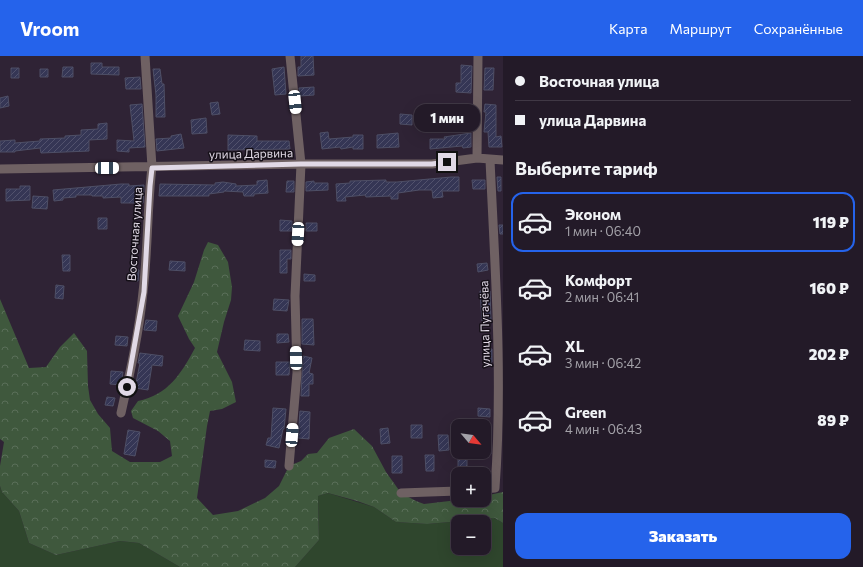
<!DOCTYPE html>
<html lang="ru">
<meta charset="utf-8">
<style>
body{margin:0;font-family:Commissioner,sans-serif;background:#2f2734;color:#f1f3f6;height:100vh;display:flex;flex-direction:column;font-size:15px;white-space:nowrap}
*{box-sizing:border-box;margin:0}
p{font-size:13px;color:#a3a1a8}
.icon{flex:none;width:22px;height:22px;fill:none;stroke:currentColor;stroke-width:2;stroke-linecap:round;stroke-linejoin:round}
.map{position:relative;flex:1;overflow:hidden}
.panel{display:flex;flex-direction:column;background:#231a28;width:360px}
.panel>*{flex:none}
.top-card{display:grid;align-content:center;height:88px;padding:0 12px;background:#231a28}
.needle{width:26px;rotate:119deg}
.buttons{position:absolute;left:451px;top:363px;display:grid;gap:8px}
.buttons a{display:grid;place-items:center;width:40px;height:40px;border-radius:8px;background:#231a28;box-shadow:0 4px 16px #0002,0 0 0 1px #403845;font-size:20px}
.end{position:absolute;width:18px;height:18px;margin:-9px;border:5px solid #e1d9e6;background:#111;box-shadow:0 0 0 2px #111}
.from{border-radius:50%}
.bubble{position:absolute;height:28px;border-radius:12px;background:#231a28;box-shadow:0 4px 16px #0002,0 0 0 1px #403845;font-size:13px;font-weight:800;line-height:28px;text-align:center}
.car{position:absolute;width:12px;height:24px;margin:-12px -6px;border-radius:5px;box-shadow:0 0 3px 1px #0007;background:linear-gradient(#fff 24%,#345 0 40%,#fff 0 76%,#345 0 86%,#fff 0)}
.top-card b{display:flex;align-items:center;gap:14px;height:38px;font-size:15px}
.top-card b+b{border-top:1px solid #403845}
.top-card i{width:10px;height:10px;background:#f1f3f6}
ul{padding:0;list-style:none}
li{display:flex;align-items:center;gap:12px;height:60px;margin:0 8px 6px;padding:0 4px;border:2px solid transparent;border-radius:12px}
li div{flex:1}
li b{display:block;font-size:15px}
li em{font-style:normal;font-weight:800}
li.active{border-color:#2563eb}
li>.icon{width:36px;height:36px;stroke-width:1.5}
h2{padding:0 12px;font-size:18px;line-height:48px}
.button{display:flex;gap:8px;margin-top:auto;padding:8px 12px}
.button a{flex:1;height:46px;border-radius:12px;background:#2563eb;color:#fff;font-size:16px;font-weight:800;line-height:46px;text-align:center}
header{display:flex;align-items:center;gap:24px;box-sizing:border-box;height:56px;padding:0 20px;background:#2563eb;color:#fff}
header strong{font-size:19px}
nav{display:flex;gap:22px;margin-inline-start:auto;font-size:14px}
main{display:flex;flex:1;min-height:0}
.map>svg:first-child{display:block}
.green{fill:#2f462d;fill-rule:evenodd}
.forest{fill:url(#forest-crowns)}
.building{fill:url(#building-hatch);stroke:#4e4f66}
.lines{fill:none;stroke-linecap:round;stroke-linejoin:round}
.street{stroke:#6f6163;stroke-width:9}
.route{stroke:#e1d9e6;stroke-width:5}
.labels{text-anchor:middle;stroke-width:3;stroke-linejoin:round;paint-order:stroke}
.street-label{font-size:12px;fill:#e1d9e6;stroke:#140f17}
</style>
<header>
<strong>Vroom</strong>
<nav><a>Карта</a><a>Маршрут</a><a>Сохранённые</a></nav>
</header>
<main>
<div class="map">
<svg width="503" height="511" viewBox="0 0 503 511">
<defs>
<pattern id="forest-crowns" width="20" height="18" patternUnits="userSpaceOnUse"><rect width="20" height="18" fill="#3f583d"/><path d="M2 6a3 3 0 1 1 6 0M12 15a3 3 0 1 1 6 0" fill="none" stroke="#5a6f59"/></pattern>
<pattern id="building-hatch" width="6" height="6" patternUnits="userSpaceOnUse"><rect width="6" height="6" fill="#353655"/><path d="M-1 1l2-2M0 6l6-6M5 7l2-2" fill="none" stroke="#52526d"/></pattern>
</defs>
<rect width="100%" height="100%" fill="#2f2335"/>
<path class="green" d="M0,430L2,436L19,455L29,487L56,499L120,485L139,487L180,511H0Z
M328,437L374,451L396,466L427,468L495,462L503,467V511H295L319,484L318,440ZM458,466H484V492H458Z"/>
<path class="forest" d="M208,186L218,189L228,206L232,231L231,244L224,266L217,296L232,326L236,346L222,353L210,355L207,370L197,442L213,459L238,455L265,442L279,430L289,410L301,405L308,398L317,397L329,382L354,373L372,390L386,416L401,437L416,445L424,448L458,444H484V440L503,436V467L495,462L427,468L396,466L374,451L357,445L328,437L318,440L319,484L295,511H180L139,487L120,485L56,499L29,487L19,455L2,436L0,430V410L4,386L0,383V243L29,312L46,311L60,291L74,277L87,295L88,330L90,344L98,358L110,372L112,395L130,406H160L172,400L170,385L158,375L133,362L131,355L138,345C168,339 181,318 195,292L189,283L178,260L194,226L204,194Z"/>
<path class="building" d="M301,0H313L314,19L298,20V11H301Z
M91,7H102V11H119V19L91,18Z
M461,9L472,10L471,37L456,36V27H461Z
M63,11H73V21H62Z
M284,11L286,38L275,39L272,13Z
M11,12H19V22H11Z
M485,12H494L493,34H484Z
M40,13H48V21H40Z
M153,13H160L162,28H164L165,61H156V39Z
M140,21L141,33H126L125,22Z
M314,31V39L300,40L299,32Z
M8,40L9,50L0,52V42Z
M218,46L220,58L212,59L210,47Z
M142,48L145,91L129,92V96L117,95V84L134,85L130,49Z
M485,48L496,49V81L501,80L502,91H489L488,76H484L486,56H484Z
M469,52V61H456L455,53Z
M400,58L412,59V69L400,68Z
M206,62L207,77L192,78L191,64Z
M107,67V83L89,84V95L41,97L40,92L15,95V96H0V85L15,84V87L40,85V83L65,82V80L81,79V74L98,73V68Z
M328,76L329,83L353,81V79H363V93H353V91L341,93L340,91L322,93L320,77Z
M398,77L399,91L377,92V79Z
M471,77V91L463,92L462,90L430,93V83H445L444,81Z
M181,78L184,92L157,95L156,83L171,82V80Z
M228,79L257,80V85H289L290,93L228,94Z
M451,121H459V135H442L443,141L433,142L432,134H419L398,137V143H391V140L366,141L365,139L345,141L346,145H337L336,128L350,127V125L386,124V126H397Z
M497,121H501V135H498Z
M267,124L268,137L254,138V140H244L243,136L224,135V136L209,138V140H159L160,128L215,129V127L223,126L236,128V130L257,129V125Z
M472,124H485V133H473Z
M287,125H294V136H286Z
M314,125V127H328V134L306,135V126Z
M121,128H129V130L144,129L143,147H121V141L103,142V140H92V139H76V141L63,142V144L54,145L53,134Z
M20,130H30V144L6,145V133H20Z
M33,140L48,141L47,153L32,152Z
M98,162H107V173H98Z
M280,164L292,165V175H280Z
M306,167H317V175H306Z
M499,169H503V178H500Z
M280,194H291V203H287V217H280Z
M62,199H70V215H63Z
M170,205L185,206V215L169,214Z
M487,207L488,214L478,216L477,208Z
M130,213L139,214L138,225L129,224Z
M304,218L315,219V225H304Z
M56,229L64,230L63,243L55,242Z
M480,235H490L491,265H482Z
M274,243L289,244L287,255L273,254Z
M302,263H313L314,289L302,288Z
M146,264L157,265L156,275L144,274Z
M277,278H288L289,286L277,287Z
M116,280L128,281L127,290L115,289Z
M245,284L260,285V295L244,294Z
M484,293H492V306H484Z
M140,297L163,300L162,310L152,309L148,334L135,332L140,307H138Z
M303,300L312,302L309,317L313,318V328H309V340H301Z
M276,306H290L289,319H276Z
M111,315L123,316L121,329L110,328Z
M107,341L115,342L113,350L105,349Z
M273,352L286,353L284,373H283L279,392L266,389L268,382H271Z
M478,352L490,353V361L478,360Z
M300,355L310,356L309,383L298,382Z
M411,369H422V382H411Z
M388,372L390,387L381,388L380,373Z
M128,374L140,376L135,400L124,398Z
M438,379H448L449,394L439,395Z
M484,390H491V398L484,399Z
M425,399H434V415H426Z
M392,400H402V417H392Z
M458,402H467V417H458Z
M265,404L276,405L275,412L265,411Z"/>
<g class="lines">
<path class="street" d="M477,102L478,0
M0,113L301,108H432L477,102L503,104
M121,357C130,317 139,277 143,236C148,195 147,153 152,111L145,0
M289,410L297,317L295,240L301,108L290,0
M484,433L495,432C503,323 495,213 490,104
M401,437L458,435"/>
</g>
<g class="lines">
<path class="route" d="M127,331L144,236L150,130L152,112L301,108H432L447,106"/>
</g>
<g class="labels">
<g class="street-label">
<text transform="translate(251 98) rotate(-1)" y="4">улица Дарвина</text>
<text transform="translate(135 178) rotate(-86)" y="4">Восточная улица</text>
<text transform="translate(485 268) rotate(-91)" y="4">улица Пугачёва</text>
</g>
</g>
</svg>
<div class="buttons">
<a><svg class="needle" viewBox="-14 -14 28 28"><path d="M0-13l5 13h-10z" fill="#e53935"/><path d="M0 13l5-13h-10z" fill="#a3a1a8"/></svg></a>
<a>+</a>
<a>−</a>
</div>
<i class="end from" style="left:127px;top:331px"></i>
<i class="end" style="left:447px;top:106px"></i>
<div class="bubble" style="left:414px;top:48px;width:66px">1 мин</div>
<i class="car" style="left:295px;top:46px;rotate:174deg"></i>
<i class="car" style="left:107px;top:112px;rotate:89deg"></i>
<i class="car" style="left:298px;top:178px;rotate:183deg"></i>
<i class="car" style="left:296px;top:302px;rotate:359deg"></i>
<i class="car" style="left:292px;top:379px;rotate:4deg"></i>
</div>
<section class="panel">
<div class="top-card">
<b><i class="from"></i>Восточная улица</b>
<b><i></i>улица Дарвина</b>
</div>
<h2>Выберите тариф</h2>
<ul>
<li class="active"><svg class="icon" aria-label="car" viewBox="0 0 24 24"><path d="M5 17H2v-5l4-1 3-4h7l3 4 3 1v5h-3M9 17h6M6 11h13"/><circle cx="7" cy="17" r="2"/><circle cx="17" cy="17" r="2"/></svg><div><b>Эконом</b><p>1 мин · 06:40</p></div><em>119 ₽</em></li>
<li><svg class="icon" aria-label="car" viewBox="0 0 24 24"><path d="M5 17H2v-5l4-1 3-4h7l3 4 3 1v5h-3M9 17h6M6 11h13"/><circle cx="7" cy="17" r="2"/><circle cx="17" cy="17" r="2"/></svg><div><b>Комфорт</b><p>2 мин · 06:41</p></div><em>160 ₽</em></li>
<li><svg class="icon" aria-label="car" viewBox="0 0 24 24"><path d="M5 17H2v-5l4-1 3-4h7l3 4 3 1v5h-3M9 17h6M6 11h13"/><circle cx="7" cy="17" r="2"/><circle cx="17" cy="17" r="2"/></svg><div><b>XL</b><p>3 мин · 06:42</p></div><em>202 ₽</em></li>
<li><svg class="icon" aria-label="car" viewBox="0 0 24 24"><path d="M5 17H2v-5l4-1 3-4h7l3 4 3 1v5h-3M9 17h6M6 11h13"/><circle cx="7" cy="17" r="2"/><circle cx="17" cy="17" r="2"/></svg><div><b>Green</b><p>4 мин · 06:43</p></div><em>89 ₽</em></li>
</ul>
<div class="button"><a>Заказать</a></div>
</section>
</main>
